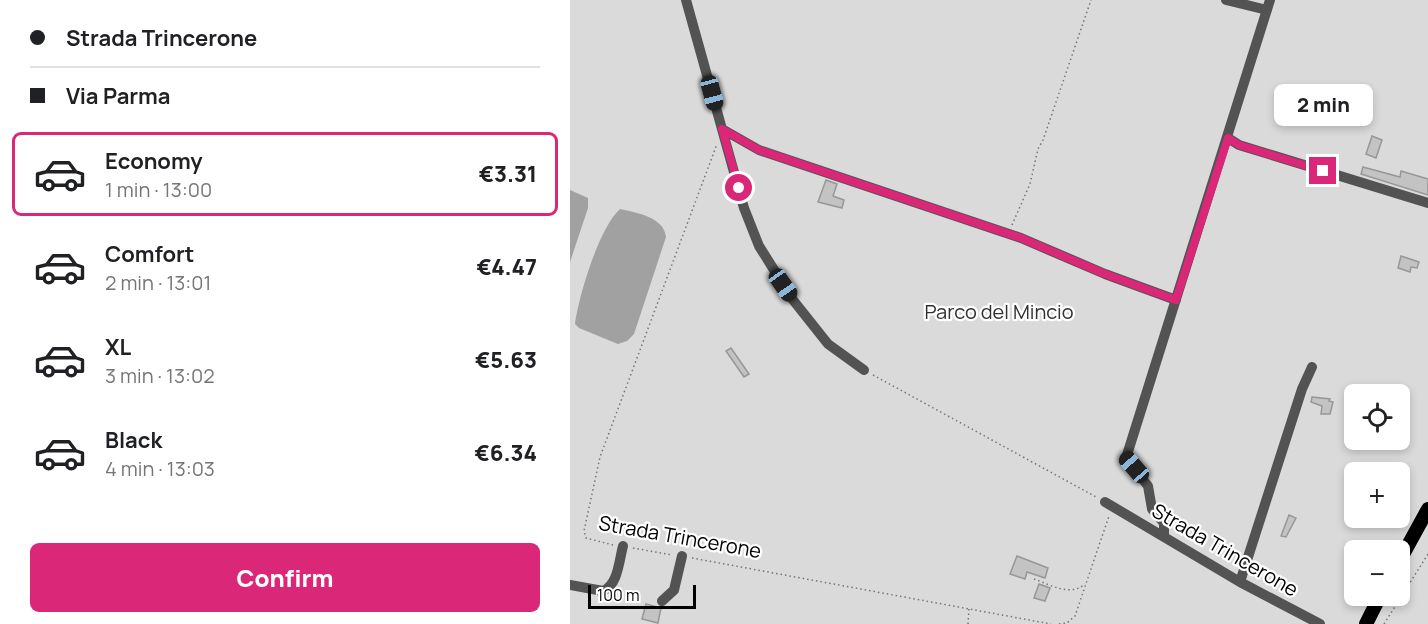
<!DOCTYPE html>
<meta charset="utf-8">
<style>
body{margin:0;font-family:Manrope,sans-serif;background:#f2f2f2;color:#202124;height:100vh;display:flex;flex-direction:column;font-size:22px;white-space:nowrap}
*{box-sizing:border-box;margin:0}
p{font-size:20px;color:#757577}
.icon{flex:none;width:33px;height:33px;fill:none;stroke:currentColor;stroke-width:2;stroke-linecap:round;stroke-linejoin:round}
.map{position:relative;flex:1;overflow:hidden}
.panel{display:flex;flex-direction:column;background:#fff;width:570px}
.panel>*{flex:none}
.banner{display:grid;align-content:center;height:132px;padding:0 30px;background:#fff}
.fabs{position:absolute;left:774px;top:384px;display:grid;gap:12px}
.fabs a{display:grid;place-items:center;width:66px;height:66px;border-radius:9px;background:#fff;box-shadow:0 3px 9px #0003;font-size:30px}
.scale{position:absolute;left:18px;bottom:15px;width:108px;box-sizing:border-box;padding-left:6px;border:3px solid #000;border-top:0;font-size:16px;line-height:21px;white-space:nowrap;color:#000;-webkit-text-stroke:4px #fff;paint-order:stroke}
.end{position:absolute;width:27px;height:27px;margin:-14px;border:8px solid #db2777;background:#fff;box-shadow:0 0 0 3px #fff}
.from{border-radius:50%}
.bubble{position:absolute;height:42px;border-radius:9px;background:#fff;box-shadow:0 3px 9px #0003;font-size:20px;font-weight:800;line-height:42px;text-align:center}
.car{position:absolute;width:18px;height:36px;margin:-18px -9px;border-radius:8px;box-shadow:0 0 4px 2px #0007;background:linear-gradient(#222 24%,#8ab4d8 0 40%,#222 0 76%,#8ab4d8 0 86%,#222 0)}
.banner b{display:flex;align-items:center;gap:21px;height:57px;font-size:22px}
.banner b+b{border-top:2px solid #e0e0e0}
.banner i{width:15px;height:15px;background:#202124}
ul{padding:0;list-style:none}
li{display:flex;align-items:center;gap:18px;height:84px;margin:0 12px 9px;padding:0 18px;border:3px solid transparent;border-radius:9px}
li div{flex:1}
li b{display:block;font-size:22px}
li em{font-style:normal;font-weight:800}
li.current{border-color:#db2777}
li>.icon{width:54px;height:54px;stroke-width:1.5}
.button{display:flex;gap:12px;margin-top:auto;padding:12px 30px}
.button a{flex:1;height:69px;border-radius:9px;background:#db2777;color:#fff;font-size:24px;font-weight:800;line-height:69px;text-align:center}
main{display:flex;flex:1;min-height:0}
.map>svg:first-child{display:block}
.green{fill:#dadada;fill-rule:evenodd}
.water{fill:#a1a1a1}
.building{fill:#c3c3c3;stroke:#979797;stroke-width:1.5}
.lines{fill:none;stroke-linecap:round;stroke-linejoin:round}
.major-casing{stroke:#dbdbdb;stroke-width:16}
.path{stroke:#757575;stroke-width:1.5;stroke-dasharray:1.5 3;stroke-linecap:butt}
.minor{stroke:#535353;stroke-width:10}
.major{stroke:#000;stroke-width:14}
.route{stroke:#db2777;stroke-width:8}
.labels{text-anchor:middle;stroke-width:4.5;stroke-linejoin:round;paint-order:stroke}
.park-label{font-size:20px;fill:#313131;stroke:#fff}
.street-label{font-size:20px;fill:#000;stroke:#fff}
</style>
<main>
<section class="panel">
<div class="banner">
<b><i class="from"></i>Strada Trincerone</b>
<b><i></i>Via Parma</b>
</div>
<ul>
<li class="current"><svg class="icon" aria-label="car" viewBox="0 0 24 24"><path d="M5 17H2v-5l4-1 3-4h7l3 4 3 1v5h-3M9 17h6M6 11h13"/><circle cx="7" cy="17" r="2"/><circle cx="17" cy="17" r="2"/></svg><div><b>Economy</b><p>1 min · 13:00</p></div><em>€3.31</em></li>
<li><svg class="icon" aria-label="car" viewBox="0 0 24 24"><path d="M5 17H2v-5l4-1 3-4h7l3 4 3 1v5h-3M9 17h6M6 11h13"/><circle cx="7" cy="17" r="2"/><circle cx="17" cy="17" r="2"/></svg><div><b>Comfort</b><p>2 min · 13:01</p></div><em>€4.47</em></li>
<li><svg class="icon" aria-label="car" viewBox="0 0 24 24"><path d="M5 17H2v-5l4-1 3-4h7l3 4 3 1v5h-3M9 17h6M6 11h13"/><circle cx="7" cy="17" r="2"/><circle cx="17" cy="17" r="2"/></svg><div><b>XL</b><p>3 min · 13:02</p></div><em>€5.63</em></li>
<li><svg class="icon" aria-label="car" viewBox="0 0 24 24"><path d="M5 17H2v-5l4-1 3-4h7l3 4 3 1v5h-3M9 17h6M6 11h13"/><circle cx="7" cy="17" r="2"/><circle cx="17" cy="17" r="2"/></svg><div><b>Black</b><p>4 min · 13:03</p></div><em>€6.34</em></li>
</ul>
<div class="button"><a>Confirm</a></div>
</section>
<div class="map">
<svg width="858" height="624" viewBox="0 0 858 624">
<rect width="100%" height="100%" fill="#fff"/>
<path class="green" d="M0,0H858V624H0ZM784,394H830V440H784ZM784,472H830V518H784ZM784,550H830V596H784Z"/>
<path class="water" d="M0,190L18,198V208L0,262Z
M50,209C67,213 94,217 96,237L64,334L57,341L48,344L9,328L5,324C9,295 29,228 50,209Z"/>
<path class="building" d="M802,136L812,140L806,158L796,154Z
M793,167L830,177L831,171L858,179V195L791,174Z
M256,180L267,184L263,196L274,200L272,208L248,202Z
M831,256L849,262L847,268L841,267L840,272L828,268Z
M161,348L179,374L174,377L156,351Z
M742,397L760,399L759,401L763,402L760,414H751L752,406L741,402Z
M719,515L726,518L716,537L711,536Z
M447,556L478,568L475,578L457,572L455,579L440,574Z
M469,584L480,588L475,601L464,598Z
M76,604L91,608L88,623L72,619Z"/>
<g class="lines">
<defs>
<path id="major" d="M830,560L858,509
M796,624L810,596"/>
</defs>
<use href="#major" class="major-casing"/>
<path class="path" d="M442,225L460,184L468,149L473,140L521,0
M303,375L528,498
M43,545L16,538L14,531L30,457L147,144
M63,548L102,555
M122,558L481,624
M464,579C481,585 500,597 515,584
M398,624L399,608
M489,624L497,623L505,616L539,516
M814,624L858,554"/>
<path class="minor" d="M116,0L174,208L189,246L223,300L258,344L294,370
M656,0L697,10
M152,129L189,150L451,238L535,274L606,300
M658,138L669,145L858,203
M535,502L670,582L750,624
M594,537V523L582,509L578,486L556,458L700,0
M670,582L732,389L742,367
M0,585L33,591C48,585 49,561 53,546
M92,601L104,590L112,556"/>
<use href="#major" class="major"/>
</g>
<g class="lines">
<path class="route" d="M169,188L152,129L189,150L451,238L535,274L606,300L658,138L669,145L753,171"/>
</g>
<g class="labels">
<g class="park-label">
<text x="429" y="319">Parco del Mincio</text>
</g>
<g class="street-label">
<text transform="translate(110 537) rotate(10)" y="7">Strada Trincerone</text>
<text transform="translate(655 550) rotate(30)" y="7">Strada Trincerone</text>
</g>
</g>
</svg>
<div class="fabs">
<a><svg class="icon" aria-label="locate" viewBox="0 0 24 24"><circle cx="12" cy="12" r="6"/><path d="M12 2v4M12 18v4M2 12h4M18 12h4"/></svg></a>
<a>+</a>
<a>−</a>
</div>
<div class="scale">100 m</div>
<i class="end from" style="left:169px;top:188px"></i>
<i class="end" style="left:753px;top:171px"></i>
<div class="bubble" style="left:704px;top:84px;width:99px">2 min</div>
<i class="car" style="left:142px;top:93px;rotate:165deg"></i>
<i class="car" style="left:213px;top:285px;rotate:145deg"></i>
<i class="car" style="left:564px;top:467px;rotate:319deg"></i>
</div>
</main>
